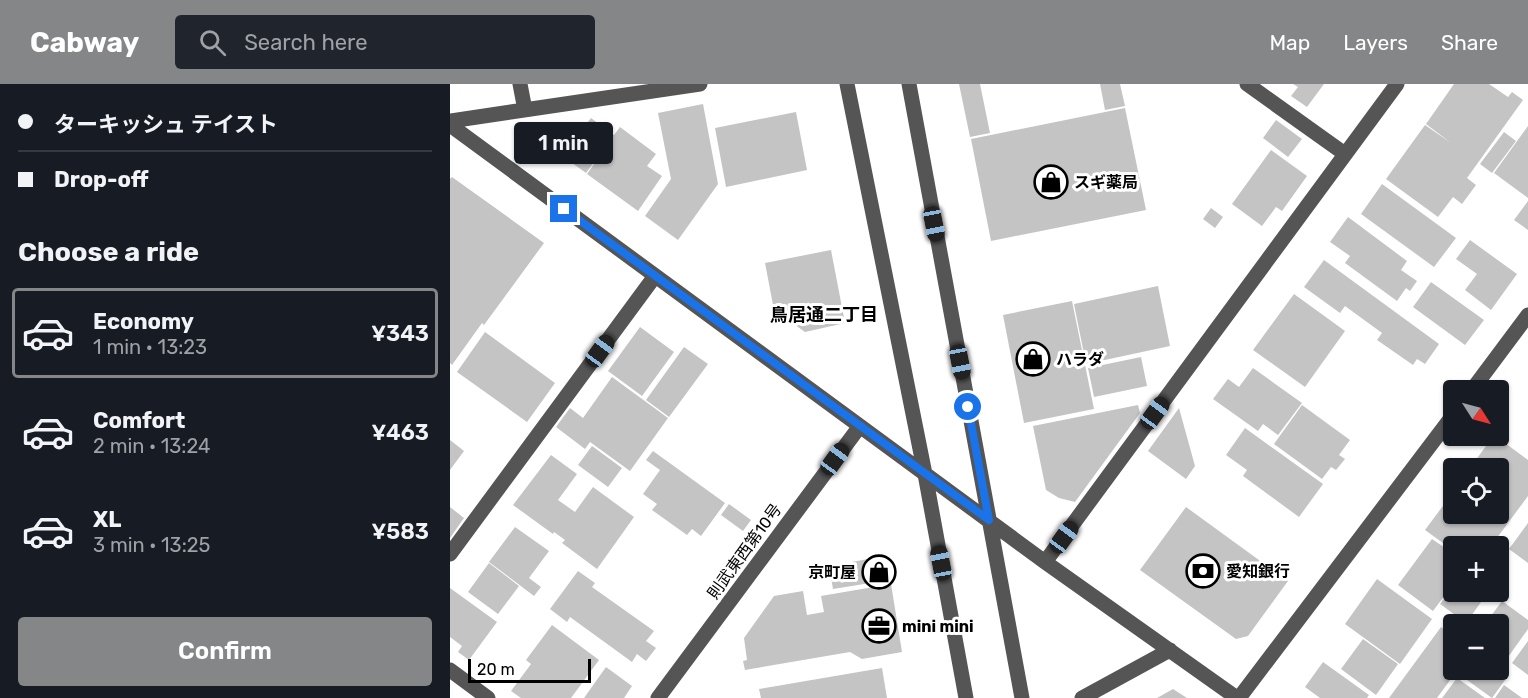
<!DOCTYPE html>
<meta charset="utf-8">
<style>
body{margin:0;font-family:Rubik,"Noto Sans JP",sans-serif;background:#20242c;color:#f1f3f6;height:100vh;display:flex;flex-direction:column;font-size:22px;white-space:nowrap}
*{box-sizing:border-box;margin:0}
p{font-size:20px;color:#9ea1a6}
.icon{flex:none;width:33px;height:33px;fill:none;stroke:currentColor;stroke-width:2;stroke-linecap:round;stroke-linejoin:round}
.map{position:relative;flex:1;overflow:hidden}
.panel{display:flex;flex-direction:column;background:#171b24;width:450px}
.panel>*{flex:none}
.hud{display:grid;align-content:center;height:132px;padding:0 18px;background:#171b24}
.needle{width:39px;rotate:126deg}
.fabs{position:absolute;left:993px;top:296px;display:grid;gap:12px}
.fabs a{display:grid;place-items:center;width:66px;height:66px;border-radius:6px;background:#171b24;box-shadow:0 2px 4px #0004;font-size:30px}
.scale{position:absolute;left:18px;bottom:15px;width:123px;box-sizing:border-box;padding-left:6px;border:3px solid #000;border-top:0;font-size:16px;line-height:21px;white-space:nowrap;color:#000;-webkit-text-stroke:4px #fff;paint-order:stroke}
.end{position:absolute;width:27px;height:27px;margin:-14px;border:8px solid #1a73e8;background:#fff;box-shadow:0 0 0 3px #fff}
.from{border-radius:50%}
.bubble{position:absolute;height:42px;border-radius:6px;background:#171b24;box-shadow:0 2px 4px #0004;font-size:20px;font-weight:600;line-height:42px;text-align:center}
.car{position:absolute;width:18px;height:36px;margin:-18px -9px;border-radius:8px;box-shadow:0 0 4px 2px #0007;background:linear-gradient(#222 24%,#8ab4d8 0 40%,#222 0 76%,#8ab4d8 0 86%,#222 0)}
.hud b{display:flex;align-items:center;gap:21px;height:57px;font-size:22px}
.hud b+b{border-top:2px solid #363941}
.hud i{width:15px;height:15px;background:#f1f3f6}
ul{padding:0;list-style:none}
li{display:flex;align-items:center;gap:18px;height:90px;margin:0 12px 9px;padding:0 6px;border:3px solid transparent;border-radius:6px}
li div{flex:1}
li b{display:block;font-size:22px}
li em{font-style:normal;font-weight:600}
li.current{border-color:#858687}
li>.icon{width:54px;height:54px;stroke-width:1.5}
h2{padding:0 18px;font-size:27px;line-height:72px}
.primary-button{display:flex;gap:12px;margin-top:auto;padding:12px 18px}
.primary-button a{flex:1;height:69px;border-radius:6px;background:#858687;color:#fff;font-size:24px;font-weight:600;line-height:69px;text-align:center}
header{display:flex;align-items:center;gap:36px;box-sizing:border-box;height:84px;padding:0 30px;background:#858687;color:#fff}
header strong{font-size:28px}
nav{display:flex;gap:33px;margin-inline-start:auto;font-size:21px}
.search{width:420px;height:54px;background:#20242c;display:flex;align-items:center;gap:15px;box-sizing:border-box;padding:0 21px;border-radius:6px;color:#9ea1a6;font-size:22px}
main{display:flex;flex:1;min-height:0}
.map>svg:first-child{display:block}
.building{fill:#c4c4c4}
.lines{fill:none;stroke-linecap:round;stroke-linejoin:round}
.minor{stroke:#555;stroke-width:15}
.route{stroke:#1a73e8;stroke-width:8}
.labels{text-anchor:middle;stroke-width:6;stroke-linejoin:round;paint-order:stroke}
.poi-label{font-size:16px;font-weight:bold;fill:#000;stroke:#fff;text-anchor:start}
.street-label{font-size:16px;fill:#000;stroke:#fff}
.neighbourhood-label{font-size:18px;font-weight:bold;fill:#000;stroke:#fff}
</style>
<header>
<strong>Cabway</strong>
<div class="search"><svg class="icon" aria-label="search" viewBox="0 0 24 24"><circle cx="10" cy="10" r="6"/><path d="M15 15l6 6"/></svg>Search here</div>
<nav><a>Map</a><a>Layers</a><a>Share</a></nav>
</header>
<main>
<section class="panel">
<div class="hud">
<b><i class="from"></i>ターキッシュ テイスト</b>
<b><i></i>Drop-off</b>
</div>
<h2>Choose a ride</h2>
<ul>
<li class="current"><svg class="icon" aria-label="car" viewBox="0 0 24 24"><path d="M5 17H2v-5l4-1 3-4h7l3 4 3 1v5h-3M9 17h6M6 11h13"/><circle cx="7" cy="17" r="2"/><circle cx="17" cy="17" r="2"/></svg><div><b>Economy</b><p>1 min · 13:23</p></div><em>¥343</em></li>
<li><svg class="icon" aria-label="car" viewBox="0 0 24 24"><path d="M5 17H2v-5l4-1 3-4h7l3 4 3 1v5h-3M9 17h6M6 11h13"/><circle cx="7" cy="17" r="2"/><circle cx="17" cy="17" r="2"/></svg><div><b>Comfort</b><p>2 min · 13:24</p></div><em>¥463</em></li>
<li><svg class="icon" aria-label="car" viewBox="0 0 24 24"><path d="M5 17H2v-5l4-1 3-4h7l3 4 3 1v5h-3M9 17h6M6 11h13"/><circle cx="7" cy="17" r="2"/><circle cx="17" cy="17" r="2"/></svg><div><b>XL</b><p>3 min · 13:25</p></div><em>¥583</em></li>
</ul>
<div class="primary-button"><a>Confirm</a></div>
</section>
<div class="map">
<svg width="1078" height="614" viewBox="0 0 1078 614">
<rect width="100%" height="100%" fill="#fff"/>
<path class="building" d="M509,0H530L540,49L520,53Z
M650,0H670L675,22L655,26Z
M843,0H874L857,23L841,12L848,3Z
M1004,0H1039L1058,13L1062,8L1073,16L1017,94L1026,101L1012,120L1003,113L988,133L936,95L975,41L1001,59L976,40Z
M253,20L268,100L228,156L195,132L221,95L208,29Z
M675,24L696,126L541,157L521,55Z
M346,28L357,86L276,103L265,44Z
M141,34L164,51L170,43L206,70L197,82L212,92L188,127L137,90L163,53L136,89L93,58L107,39L126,53Z
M826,36L852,55L838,73L813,54Z
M1078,42V114L1044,89Z
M1054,48L1066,57L1042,89L1030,80Z
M821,66L857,92L832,127L826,123L812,142L782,120Z
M2,93L94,159L34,241L32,239L2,281L0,279V95Z
M932,100L1006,154L984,183L911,130Z
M1078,117V146L1064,136Z
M761,124L773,133L765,144L753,135Z
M898,133L957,177L951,186L967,197L960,207L956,204L947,217L895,179L900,172L880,158Z
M1020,156L1067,190L1041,226L1015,206L1027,190L1006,175Z
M381,166L395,239L355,248L324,226L315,179Z
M874,176L989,260L975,280L967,275L963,281L927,256L932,249L895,222L890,229L854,203Z
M981,198L1034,236L1015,261L963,223Z
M708,202L720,262L636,280L624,220Z
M844,210L895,247L855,303L803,266Z
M622,217L644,325L574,339L553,231Z
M190,243L224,268L192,312L158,287Z
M35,248L105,299L77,338L7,288Z
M234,263L258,280L219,333L196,316Z
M691,273L697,302L644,313L638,284Z
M803,284L852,319L828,351L813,340L808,347L763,315L778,295L789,303Z
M162,293L218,334L180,387L140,358L135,365L106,343L120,324L133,334Z
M688,321L690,329L625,418L609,414L596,406L583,342Z
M852,321L900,356L889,371L895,375L886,386L881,383L872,395L824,360Z
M729,324L745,382L736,395L698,367Z
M795,344L873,400L849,433L793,392L797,386L776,371Z
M1044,351L1078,376V412L1041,462H1004V467L975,446L1004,407V429H1048V384H1020Z
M0,356L14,367L0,386Z
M142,362L172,384L158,403L128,381Z
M203,367L275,419L251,452L242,445L237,451L202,426L207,420L193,410L210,386L196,376Z
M101,371L127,390L108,416L125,428L143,403L184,433L147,485L112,459L115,456L104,448L103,450L63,421Z
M279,420L301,436L293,447L271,431Z
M0,423L14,434L0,454Z
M736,423L838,497L798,552L786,555L690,486Z
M1078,439V479L1059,465Z
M65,443L99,467L79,494L91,503L84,512L39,478Z
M982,455L1004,470V499L983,527L948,501Z
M435,472L439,496L383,505L379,482Z
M39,479L69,502L48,530L18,508Z
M128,487L145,499L142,503L204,547L196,557L206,564L196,577L187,570L182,578L120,533L117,538L100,525Z
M927,495L982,535L950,580L895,540Z
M441,500L452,568L412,575L400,568L295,586L293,577L297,576L294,554L324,512L353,507L357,531L374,528L371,512Z
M1004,501V507H1039L1016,539L990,520Z
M0,504L47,538L19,576L8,568L12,562L0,553Z
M1052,517L1078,536V545L1056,576L1048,570V540H1035Z
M102,541L149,576L121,614H71L61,607L81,580L76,576Z
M991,543L1004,552V585H1049L1058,592L1042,614L1006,588L987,614H939Z
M913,555L948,580L926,611L891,585Z
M1078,557V591L1062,579Z
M873,578L919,611L917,614H870L855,603Z
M156,583L182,602L174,614H134Z
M432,584L437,614H311L309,605Z
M1007,594L1035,614H992Z
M1054,601L1072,614H1045Z
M723,605L737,614H707Z"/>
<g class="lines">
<path class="minor" d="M70,0L75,26
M397,0L475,390L516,614
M459,0L572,614
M797,0L895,70
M0,37L250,0
M0,41L595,478L787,614
M1022,306L1078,231
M0,470L205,192
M595,478L947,0
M0,586L38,614
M208,614L410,342
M632,614L720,566
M789,614L1004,330"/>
</g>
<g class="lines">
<path class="route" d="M114,125L539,436L518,323"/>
</g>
<defs>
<symbol id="shop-ring" viewBox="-11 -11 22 22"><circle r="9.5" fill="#fff" stroke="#000" stroke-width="1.5"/><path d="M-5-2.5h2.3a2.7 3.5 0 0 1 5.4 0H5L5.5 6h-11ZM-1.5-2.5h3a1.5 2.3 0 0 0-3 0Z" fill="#000"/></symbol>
<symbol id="bank-ring" viewBox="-11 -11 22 22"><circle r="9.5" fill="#fff" stroke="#000" stroke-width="1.5"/><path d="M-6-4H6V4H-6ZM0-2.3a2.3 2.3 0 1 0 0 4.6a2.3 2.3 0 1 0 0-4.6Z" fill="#000"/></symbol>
<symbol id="office-ring" viewBox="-11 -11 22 22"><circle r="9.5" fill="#fff" stroke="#000" stroke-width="1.5"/><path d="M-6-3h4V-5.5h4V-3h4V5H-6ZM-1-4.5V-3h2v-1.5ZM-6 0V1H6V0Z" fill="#000"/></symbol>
</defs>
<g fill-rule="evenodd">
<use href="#shop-ring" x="582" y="79" width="38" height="38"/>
<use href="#shop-ring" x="564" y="256" width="38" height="38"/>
<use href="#bank-ring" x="734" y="468" width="38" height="38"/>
<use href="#shop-ring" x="410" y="469" width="38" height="38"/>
<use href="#office-ring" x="410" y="523" width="38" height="38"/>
</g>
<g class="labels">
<g class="poi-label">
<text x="624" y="104">スギ薬局</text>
<text x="606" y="281">ハラダ</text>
<text x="776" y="493">愛知銀行</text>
<text x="406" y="494" text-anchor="end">京町屋</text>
<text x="452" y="548">mini mini</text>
</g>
<g class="street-label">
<text transform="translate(294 467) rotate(-54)" y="6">則武東西第10号</text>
</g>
<g class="neighbourhood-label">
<text x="374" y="237">鳥居通二丁目</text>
</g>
</g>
</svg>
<div class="fabs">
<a><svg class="needle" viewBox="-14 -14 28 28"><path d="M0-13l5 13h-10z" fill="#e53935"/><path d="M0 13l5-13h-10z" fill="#9ea1a6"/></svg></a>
<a><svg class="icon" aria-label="locate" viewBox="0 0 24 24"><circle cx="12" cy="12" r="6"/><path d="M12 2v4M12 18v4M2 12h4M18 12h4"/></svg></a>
<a>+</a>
<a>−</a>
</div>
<div class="scale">20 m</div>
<i class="end from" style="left:518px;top:323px"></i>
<i class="end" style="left:114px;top:125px"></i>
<div class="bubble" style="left:64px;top:38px;width:99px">1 min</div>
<i class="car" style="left:484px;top:140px;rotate:169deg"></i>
<i class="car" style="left:150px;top:267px;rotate:36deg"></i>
<i class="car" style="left:510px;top:278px;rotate:169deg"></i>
<i class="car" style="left:705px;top:329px;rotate:36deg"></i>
<i class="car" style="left:385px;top:375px;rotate:36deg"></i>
<i class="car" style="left:614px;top:453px;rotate:36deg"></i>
<i class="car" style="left:491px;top:479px;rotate:349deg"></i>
</div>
</main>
